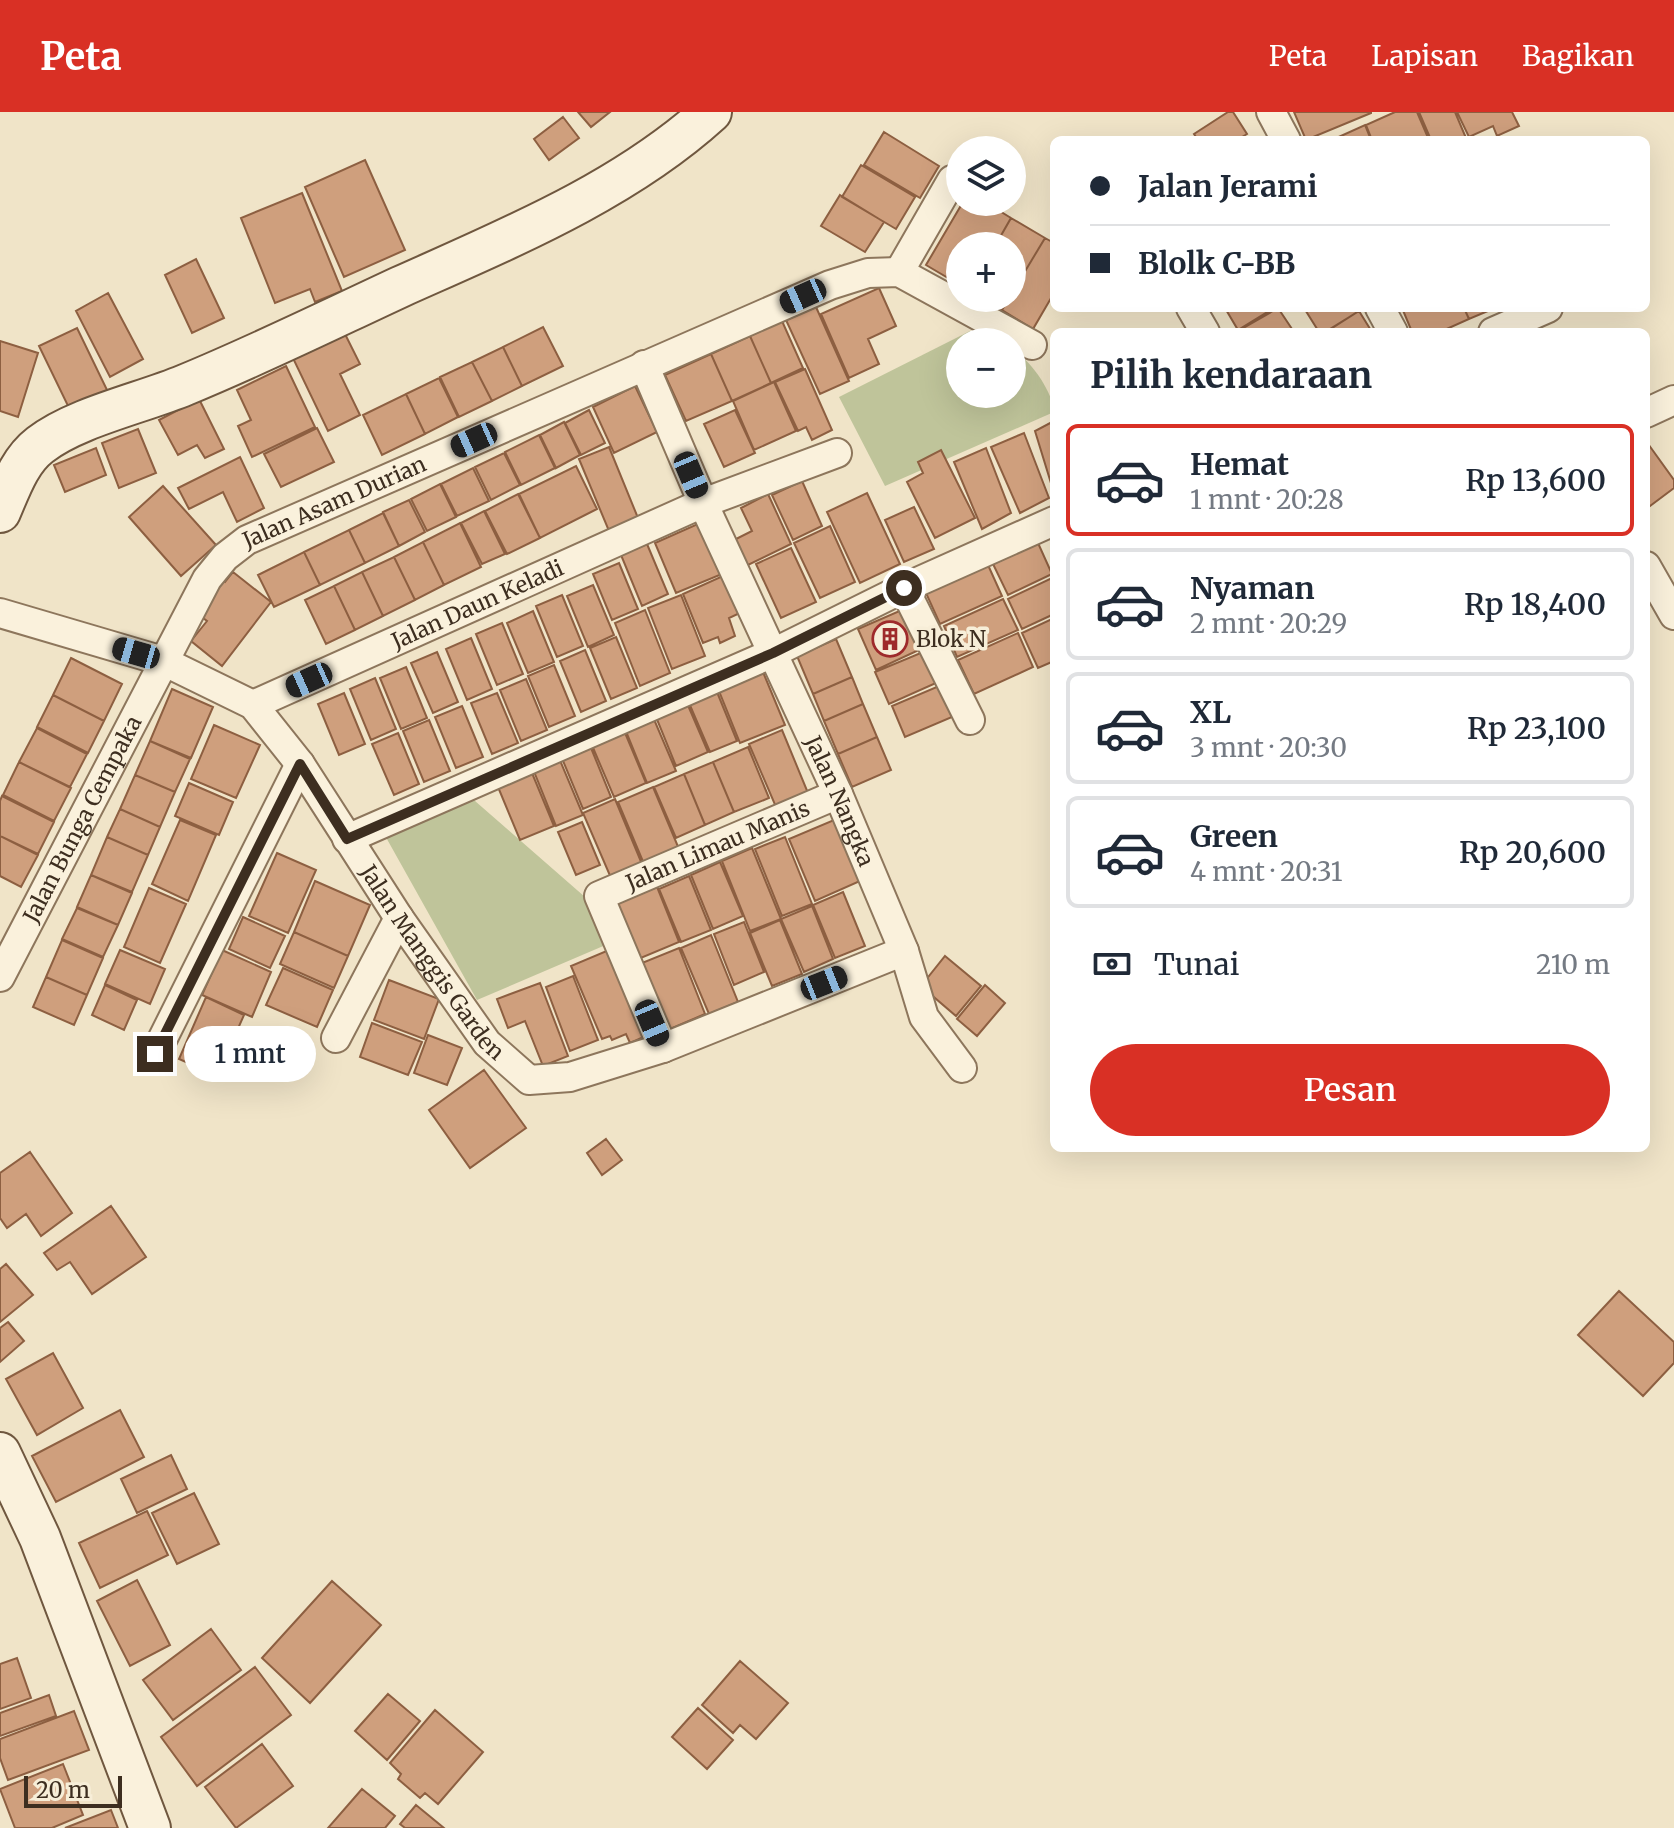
<!DOCTYPE html>
<html lang="id">
<meta charset="utf-8">
<style>
body{margin:0;font-family:Merriweather,serif;background:#f2f2f3;color:#1f2937;height:100vh;display:flex;flex-direction:column;font-size:30px;white-space:nowrap}
*{box-sizing:border-box;margin:0}
p{font-size:26px;color:#747a83}
.icon{flex:none;width:44px;height:44px;fill:none;stroke:currentColor;stroke-width:2;stroke-linecap:round;stroke-linejoin:round}
.map{position:relative;flex:1;overflow:hidden}
.details{position:absolute;left:1050px;top:216px;width:600px;height:824px;display:flex;flex-direction:column;background:#fff;border-radius:12px;box-shadow:0 8px 32px #0002}
.details>*{flex:none}
.guide{position:absolute;left:1050px;top:24px;width:600px;height:176px;border-radius:12px;box-shadow:0 8px 32px #0002;display:grid;align-content:center;height:176px;padding:0 40px;background:#fff}
.controls{position:absolute;left:946px;top:24px;display:grid;gap:16px}
.controls a{display:grid;place-items:center;width:80px;height:80px;border-radius:50%;background:#fff;box-shadow:0 8px 32px #0002;font-size:40px}
.scale{position:absolute;left:24px;bottom:20px;width:98px;box-sizing:border-box;padding-left:8px;border:4px solid #3d2e20;border-top:0;font-size:22px;line-height:28px;white-space:nowrap;color:#3d2e20;-webkit-text-stroke:6px #f7eed8;paint-order:stroke}
.end{position:absolute;width:36px;height:36px;margin:-18px;border:10px solid #3d2e20;background:#fff;box-shadow:0 0 0 4px #fff}
.from{border-radius:50%}
.bubble{position:absolute;height:56px;border-radius:28px;background:#fff;box-shadow:0 8px 32px #0002;font-size:26px;font-weight:600;line-height:56px;text-align:center}
.car{position:absolute;width:24px;height:48px;margin:-24px -12px;border-radius:10px;box-shadow:0 0 6px 2px #0007;background:linear-gradient(#222 24%,#8ab4d8 0 40%,#222 0 76%,#8ab4d8 0 86%,#222 0)}
.guide b{display:flex;align-items:center;gap:28px;height:76px;font-size:30px}
.guide b+b{border-top:2px solid #e0e1e3}
.guide i{width:20px;height:20px;background:#1f2937}
ul{padding:0;list-style:none}
li{display:flex;align-items:center;gap:24px;height:112px;margin:0 16px 12px;padding:0 24px;border:4px solid #e0e1e3;border-radius:12px}
li div{flex:1}
li b{display:block;font-size:30px}
li em{font-style:normal;font-weight:600}
li.selected{border-color:#d93025}
li>.icon{width:72px;height:72px;stroke-width:1.5}
h2{padding:0 40px;font-size:36px;line-height:96px}
.pay{display:flex;align-items:center;gap:20px;height:88px;padding:0 40px;font-size:30px}
.pay p{margin-inline-start:auto}
.action{display:flex;gap:16px;margin-top:auto;padding:16px 40px}
.action a{flex:1;height:92px;border-radius:48px;background:#d93025;color:#fff;font-size:32px;font-weight:600;line-height:92px;text-align:center}
header{display:flex;align-items:center;gap:48px;box-sizing:border-box;height:112px;padding:0 40px;background:#d93025;color:#fff}
header strong{font-size:38px}
nav{display:flex;gap:44px;margin-inline-start:auto;font-size:28px}
.map>svg:first-child{display:block}
.cemetery{fill:#bfc49a}
.building{fill:#cf9f7d;stroke:#8d5f41;stroke-width:2}
.lines{fill:none;stroke-linecap:round;stroke-linejoin:round}
.street-casing{stroke:#8d765c;stroke-width:32}
.secondary-casing{stroke:#6f573f;stroke-width:44}
.street{stroke:#faf1dc;stroke-width:28}
.secondary{stroke:#faf1dc;stroke-width:40}
.route{stroke:#3d2e20;stroke-width:10}
.labels{text-anchor:middle;stroke-width:7;stroke-linejoin:round;paint-order:stroke}
.street-label{font-size:22px;fill:#3d2e20;stroke:#f7eed8}
.poi-label{font-size:22px;fill:#3d2e20;stroke:#f7eed8;text-anchor:start}
</style>
<header>
<strong>Peta</strong>
<nav><a>Peta</a><a>Lapisan</a><a>Bagikan</a></nav>
</header>
<div class="map">
<svg width="1674" height="1716" viewBox="0 0 1674 1716">
<rect width="100%" height="100%" fill="#f0e4c8"/>
<path class="cemetery" d="M970,219L994,230H960V282H1012V238C1029,245 1054,282 1054,300L885,374L839,285Z
M467,682L601,799L615,829L477,888L383,720Z"/>
<path class="building" d="M578,0H610L591,15Z
M1228,0H1233L1247,22L1237,28H1198L1194,22Z
M1294,0H1371V1L1306,28Z
M1395,0H1417L1429,28H1372L1366,13Z
M1419,0H1455L1466,26L1460,28H1431Z
M1457,0H1512L1519,14L1497,24L1493,14L1469,25Z
M563,5L579,26L549,48L534,27Z
M1365,13L1371,28H1332Z
M884,20L939,54L920,86L864,53Z
M365,48L405,138L344,165L305,75Z
M861,53L915,85L896,117L842,85Z
M302,81L342,179L315,190L310,177L275,191L241,106Z
M840,83L884,110L865,140L821,114Z
M963,90H985L1011,106L995,134H960V173L926,153Z
M1011,106L1045,126L1012,181V134H995Z
M1045,126L1054,131V181L1033,217L1002,198L1009,186H1012V181Z
M196,147L224,206L192,221L165,163Z
M879,176L896,214L868,227L879,252L849,266L821,202Z
M108,181L143,247L110,265L76,199Z
M981,186H1009L1002,198Z
M816,195L849,269L820,282L786,208Z
M1225,196H1274L1238,218Z
M1278,196L1294,220H1241L1240,218Z
M1304,196H1357L1359,199L1325,220H1319Z
M1402,196H1464L1469,207L1440,220H1412Z
M1464,196H1495L1469,207Z
M1359,199L1372,220H1326Z
M782,209L803,256L771,271L750,224Z
M543,215L563,254L522,274L503,235Z
M77,216L108,280L70,298L39,234Z
M342,216L360,252L340,262L360,303L328,319L291,242Z
M750,224L771,271L732,289L711,242Z
M0,229L38,241L18,305L0,299Z
M503,235L522,274L492,289L472,250Z
M711,242L732,289L686,309L665,263Z
M472,250L492,289L459,305L440,265Z
M286,254L315,315L252,345L238,314L251,308L237,278Z
M805,257L832,318L812,328L806,315L798,319L775,270Z
M439,266L458,305L425,322L406,282Z
M774,270L796,319L754,338L733,289Z
M635,274L657,320L614,341L593,295Z
M406,282L425,322L382,343L363,303Z
M199,287L224,337L205,346L197,333L178,343L159,308Z
M589,298L605,331L581,343L565,311Z
M735,298L755,341L724,355L704,312Z
M1054,309V381L1035,319Z
M564,310L580,343L556,356L540,323Z
M317,316L334,350L281,375L264,342Z
M138,317L156,361L119,376L102,331Z
M1024,321L1049,386L1020,401L991,335Z
M539,323L555,356L521,373L505,340Z
M1646,329L1674,368V376L1646,397Z
M609,335L638,406L609,419L579,347Z
M96,336L106,363L65,380L54,353Z
M986,336L1011,401L982,417L954,350Z
M941,338L975,406L935,426L907,370L923,361L918,350Z
M504,341L520,373L491,388L475,355Z
M240,345L264,396L237,410L223,380L189,397L178,376Z
M576,354L597,397L540,426L519,382Z
M473,356L489,389L457,404L441,372Z
M802,369L822,414L793,428L772,383Z
M440,372L456,405L427,419L411,387Z
M163,374L216,433L181,464L129,405Z
M867,381L900,452L860,471L827,400Z
M518,382L540,426L507,442L485,399Z
M768,382L791,432L746,454L734,428L752,419L741,396Z
M409,388L425,420L399,434L383,400Z
M914,395L934,437L904,450L885,408Z
M484,399L505,442L482,452L461,411Z
M383,401L399,434L365,451L349,418Z
M460,411L481,455L444,473L423,430Z
M700,411L722,462L676,481L655,431Z
M830,414L855,470L820,486L794,431Z
M349,418L365,451L320,473L304,440Z
M423,430L444,473L415,488L394,445Z
M1038,431L1052,462L1008,483L993,452Z
M647,432L668,482L642,494L621,443Z
M791,436L816,490L781,506L756,452Z
M304,440L320,473L274,495L258,463Z
M394,445L415,488L383,504L362,460Z
M619,451L638,497L612,508L593,462Z
M988,453L1002,484L940,512L926,481Z
M233,460L271,490L222,554L191,529L207,509L195,500L220,467L225,470Z
M362,460L383,504L355,518L334,474Z
M725,463L742,500L729,506L735,524L720,531L718,525L703,531L683,482Z
M1054,465V502L1022,517L1008,487Z
M593,473L614,523L588,535L567,484Z
M334,474L355,518L326,532L305,488Z
M562,483L583,534L557,545L536,494Z
M681,483L705,544L672,557L648,496Z
M1003,487L1018,518L957,545L944,514Z
M904,497L921,537L876,558L858,517Z
M645,498L670,561L640,574L615,511Z
M533,499L554,550L528,561L507,511Z
M1054,506V549L1038,556L1022,521Z
M502,511L523,562L497,573L476,522Z
M1018,521L1033,555L974,582L958,548Z
M616,525L637,576L611,587L590,536Z
M471,526L492,577L467,588L446,537Z
M836,527L852,565L813,582L797,544Z
M585,538L606,589L581,600L560,549Z
M437,540L458,590L433,601L411,551Z
M923,540L936,571L889,592L875,560Z
M71,546L122,572L104,609L53,583Z
M554,553L575,604L549,615L528,564Z
M406,555L427,606L401,617L380,566Z
M763,560L785,613L740,631L719,579Z
M852,565L863,592L824,609L813,582Z
M375,566L396,617L371,628L350,577Z
M526,567L547,618L521,629L500,578Z
M939,574L952,605L905,625L892,594Z
M172,577L213,595L191,646L150,629Z
M717,580L737,629L710,640L689,591Z
M344,581L365,632L339,643L318,592Z
M497,581L518,631L492,642L471,591Z
M53,583L104,609L88,641L37,615Z
M687,591L708,640L676,654L656,605Z
M863,592L877,625L838,642L824,609Z
M462,594L483,645L456,656L435,605Z
M653,605L676,659L647,671L625,617Z
M429,608L450,659L424,670L403,619Z
M214,613L260,633L236,686L191,667Z
M37,616L87,642L70,675L19,650Z
M623,616L646,671L614,685L591,631Z
M782,618L808,681L776,695L749,632Z
M398,621L419,672L394,683L372,632Z
M877,625L891,658L852,675L838,642Z
M150,629L190,647L175,680L135,663Z
M589,631L611,685L583,697L561,644Z
M748,635L769,686L734,700L713,650Z
M559,646L583,703L556,714L533,657Z
M19,650L71,676L54,709L3,683Z
M713,650L734,700L705,713L684,662Z
M532,661L554,714L520,728L498,675Z
M684,662L705,713L676,726L654,675Z
M135,663L175,680L160,715L120,697Z
M189,671L233,690L219,723L175,704Z
M653,675L679,737L644,752L618,690Z
M2,684L54,710L38,742L0,724V689Z
M615,687L642,752L611,766L583,701Z
M120,697L160,715L148,743L107,725Z
M180,708L216,723L188,789L152,772Z
M834,708L860,769L815,789L789,727Z
M582,710L600,753L576,763L558,720Z
M0,724L38,743L21,775L0,764Z
M107,725L148,743L132,780L91,763Z
M785,725L812,792L782,804L755,737Z
M752,736L781,807L750,819L722,749Z
M277,741L316,758L288,821L249,804Z
M720,750L743,804L713,817L691,763Z
M91,763L132,781L118,813L77,795Z
M689,764L711,818L681,830L659,777Z
M315,769L370,793L348,844L294,820Z
M657,775L679,830L636,848L613,793Z
M149,776L186,792L160,851L124,835Z
M843,780L865,834L835,846L813,793Z
M812,794L833,847L804,860L781,807Z
M77,796L118,813L103,845L62,827Z
M243,805L285,824L270,856L229,837Z
M780,808L802,862L772,874L750,821Z
M744,810L764,860L734,873L714,822Z
M294,820L348,844L334,876L280,852Z
M711,823L738,890L709,902L681,836Z
M62,828L103,846L87,883L46,865Z
M616,835L653,921L630,931L626,922L612,928L610,924L602,927L571,854Z
M679,836L705,902L663,920L637,853Z
M120,838L165,857L150,892L105,872Z
M222,838L271,860L252,905L202,883Z
M945,844L981,874L956,904L921,874Z
M283,856L333,878L317,915L266,893Z
M573,864L598,928L570,939L546,875Z
M46,865L87,883L74,913L33,895Z
M389,868L439,887L424,927L374,908Z
M540,871L568,944L543,954L525,909L508,916L497,887Z
M105,873L137,888L124,918L92,903Z
M985,873L1005,891L977,924L957,907Z
M206,885L244,903L217,964L179,947Z
M372,911L422,930L408,963L360,945Z
M428,923L462,936L447,973L414,961Z
M484,958L526,1016L470,1056L429,998Z
M606,1027L622,1048L602,1063L587,1041Z
M30,1040L72,1101L41,1124L26,1102L7,1116L0,1106V1061Z
M111,1094L146,1145L92,1182L70,1150L57,1158L44,1141Z
M6,1152L33,1183L0,1210V1157Z
M1619,1179L1674,1230V1251L1643,1284L1578,1223Z
M8,1210L24,1229L0,1250V1216Z
M53,1241L83,1296L37,1323L6,1267Z
M120,1298L144,1345L56,1390L32,1344Z
M171,1343L187,1377L137,1401L121,1367Z
M194,1381L219,1432L177,1452L152,1401Z
M147,1399L168,1443L100,1476L79,1431Z
M137,1468L170,1533L130,1554L97,1489Z
M332,1469L381,1513L310,1591L262,1546Z
M211,1517L241,1558L173,1608L143,1568Z
M17,1546L31,1586L0,1597V1552Z
M740,1549L788,1591L756,1627L740,1613L733,1621L702,1593Z
M255,1555L291,1603L197,1674L161,1625Z
M388,1582L420,1609L387,1648L355,1619Z
M49,1583L56,1604L0,1624V1601Z
M698,1596L733,1628L707,1657L672,1625Z
M435,1598L483,1640L438,1692L425,1681L420,1686L398,1667L401,1662L390,1651Z
M74,1599L89,1638L8,1668L0,1646V1627Z
M262,1632L293,1674L236,1716L205,1675Z
M63,1652L83,1703L52,1716H15L0,1677Z
M362,1677L395,1704L385,1716H328Z
M416,1693L444,1716H405L400,1712Z
M111,1698L118,1716H65Z"/>
<g class="lines">
<defs>
<g id="street">
<path d="M1271,0L1286,28"/>
<path d="M899,160L952,68"/>
<path d="M1191,196L1205,220"/>
<path d="M1380,196L1393,220"/>
<path d="M1493,220L1548,196"/>
<path id="s1" d="M644,253L703,391L838,682L904,839L924,905L962,956"/>
<path d="M1646,301L1674,288"/>
<path d="M1646,454L1674,503"/>
<path d="M904,476L970,608"/>
<path id="s2" d="M0,501L163,549L253,593L300,652L399,806L487,931L529,968L570,965L663,936L904,839"/>
<path id="s3" d="M253,593L703,391L837,341"/>
<path d="M347,727L773,541L904,476L1054,409"/>
<path id="s4" d="M0,865L207,467L225,445L247,428L830,173L868,161L899,160L1032,233"/>
<path d="M336,926L399,806"/>
<path id="s5" d="M663,936L599,784L838,682"/>
<path d="M155,942L300,652"/>
</g>
<path id="secondary" d="M0,400C10,377 19,349 40,333C76,305 142,291 185,273C258,243 329,208 400,175C507,127 623,80 711,0
M0,1341L40,1426L150,1716"/>
</defs>
<use href="#street" class="street-casing"/>
<use href="#secondary" class="secondary-casing"/>
<use href="#street" class="street"/>
<use href="#secondary" class="secondary"/>
</g>
<g class="lines">
<path class="route" d="M155,942L300,652L347,727L773,541L904,476"/>
</g>
<defs>
<symbol id="building-ring" viewBox="-11 -11 22 22"><circle r="9.5" fill="#f7eed8" stroke="#9e2a2b" stroke-width="1.5"/><path d="M-4-6H4V6H1V3H-1V6H-4ZM-2.5-4.3h1.7v1.8h-1.7ZM.8-4.3h1.7v1.8H.8ZM-2.5-1h1.7V.8h-1.7ZM.8-1h1.7V.8H.8Z" fill="#9e2a2b"/></symbol>
</defs>
<g fill-rule="evenodd">
<use href="#building-ring" x="870" y="507" width="40" height="40"/>
</g>
<g class="labels">
<g class="street-label">
<text dy="8" stroke="none"><textPath href="#s4" startOffset="600">Jalan Asam Durian</textPath></text>
<text dy="8" stroke="none"><textPath href="#s3" startOffset="246">Jalan Daun Keladi</textPath></text>
<text dy="8" stroke="none"><textPath href="#s1" startOffset="478">Jalan Nangka</textPath></text>
<text dy="8" stroke="none"><textPath href="#s4" startOffset="178">Jalan Bunga Cempaka</textPath></text>
<text dy="8" stroke="none"><textPath href="#s5" startOffset="294">Jalan Limau Manis</textPath></text>
<text dy="8" stroke="none"><textPath href="#s2" startOffset="584">Jalan Manggis Garden</textPath></text>
</g>
<g class="poi-label">
<text x="916" y="535">Blok N</text>
</g>
</g>
</svg>
<div class="controls">
<a><svg class="icon" aria-label="layers" viewBox="0 0 24 24"><path d="M12 4l9 5-9 5-9-5zM3 14l9 5 9-5"/></svg></a>
<a>+</a>
<a>−</a>
</div>
<div class="scale">20 m</div>
<i class="end from" style="left:904px;top:476px"></i>
<i class="end" style="left:155px;top:942px"></i>
<div class="bubble" style="left:184px;top:914px;width:132px">1 mnt</div>
<i class="car" style="left:803px;top:184px;rotate:246deg"></i>
<i class="car" style="left:474px;top:328px;rotate:246deg"></i>
<i class="car" style="left:691px;top:363px;rotate:157deg"></i>
<i class="car" style="left:136px;top:541px;rotate:286deg"></i>
<i class="car" style="left:309px;top:568px;rotate:246deg"></i>
<i class="car" style="left:824px;top:871px;rotate:68deg"></i>
<i class="car" style="left:652px;top:911px;rotate:157deg"></i>
<div class="guide">
<b><i class="from"></i>Jalan Jerami</b>
<b><i></i>Blolk C-BB</b>
</div>
<section class="details">
<h2>Pilih kendaraan</h2>
<ul>
<li class="selected"><svg class="icon" aria-label="car" viewBox="0 0 24 24"><path d="M5 17H2v-5l4-1 3-4h7l3 4 3 1v5h-3M9 17h6M6 11h13"/><circle cx="7" cy="17" r="2"/><circle cx="17" cy="17" r="2"/></svg><div><b>Hemat</b><p>1 mnt · 20:28</p></div><em>Rp 13,600</em></li>
<li><svg class="icon" aria-label="car" viewBox="0 0 24 24"><path d="M5 17H2v-5l4-1 3-4h7l3 4 3 1v5h-3M9 17h6M6 11h13"/><circle cx="7" cy="17" r="2"/><circle cx="17" cy="17" r="2"/></svg><div><b>Nyaman</b><p>2 mnt · 20:29</p></div><em>Rp 18,400</em></li>
<li><svg class="icon" aria-label="car" viewBox="0 0 24 24"><path d="M5 17H2v-5l4-1 3-4h7l3 4 3 1v5h-3M9 17h6M6 11h13"/><circle cx="7" cy="17" r="2"/><circle cx="17" cy="17" r="2"/></svg><div><b>XL</b><p>3 mnt · 20:30</p></div><em>Rp 23,100</em></li>
<li><svg class="icon" aria-label="car" viewBox="0 0 24 24"><path d="M5 17H2v-5l4-1 3-4h7l3 4 3 1v5h-3M9 17h6M6 11h13"/><circle cx="7" cy="17" r="2"/><circle cx="17" cy="17" r="2"/></svg><div><b>Green</b><p>4 mnt · 20:31</p></div><em>Rp 20,600</em></li>
</ul>
<div class="pay"><svg class="icon" aria-label="cash" viewBox="0 0 24 24"><path d="M3 7h18v10H3z"/><circle cx="12" cy="12" r="2"/></svg>Tunai<p>210 m</p></div>
<div class="action"><a>Pesan</a></div>
</section>
</div>
